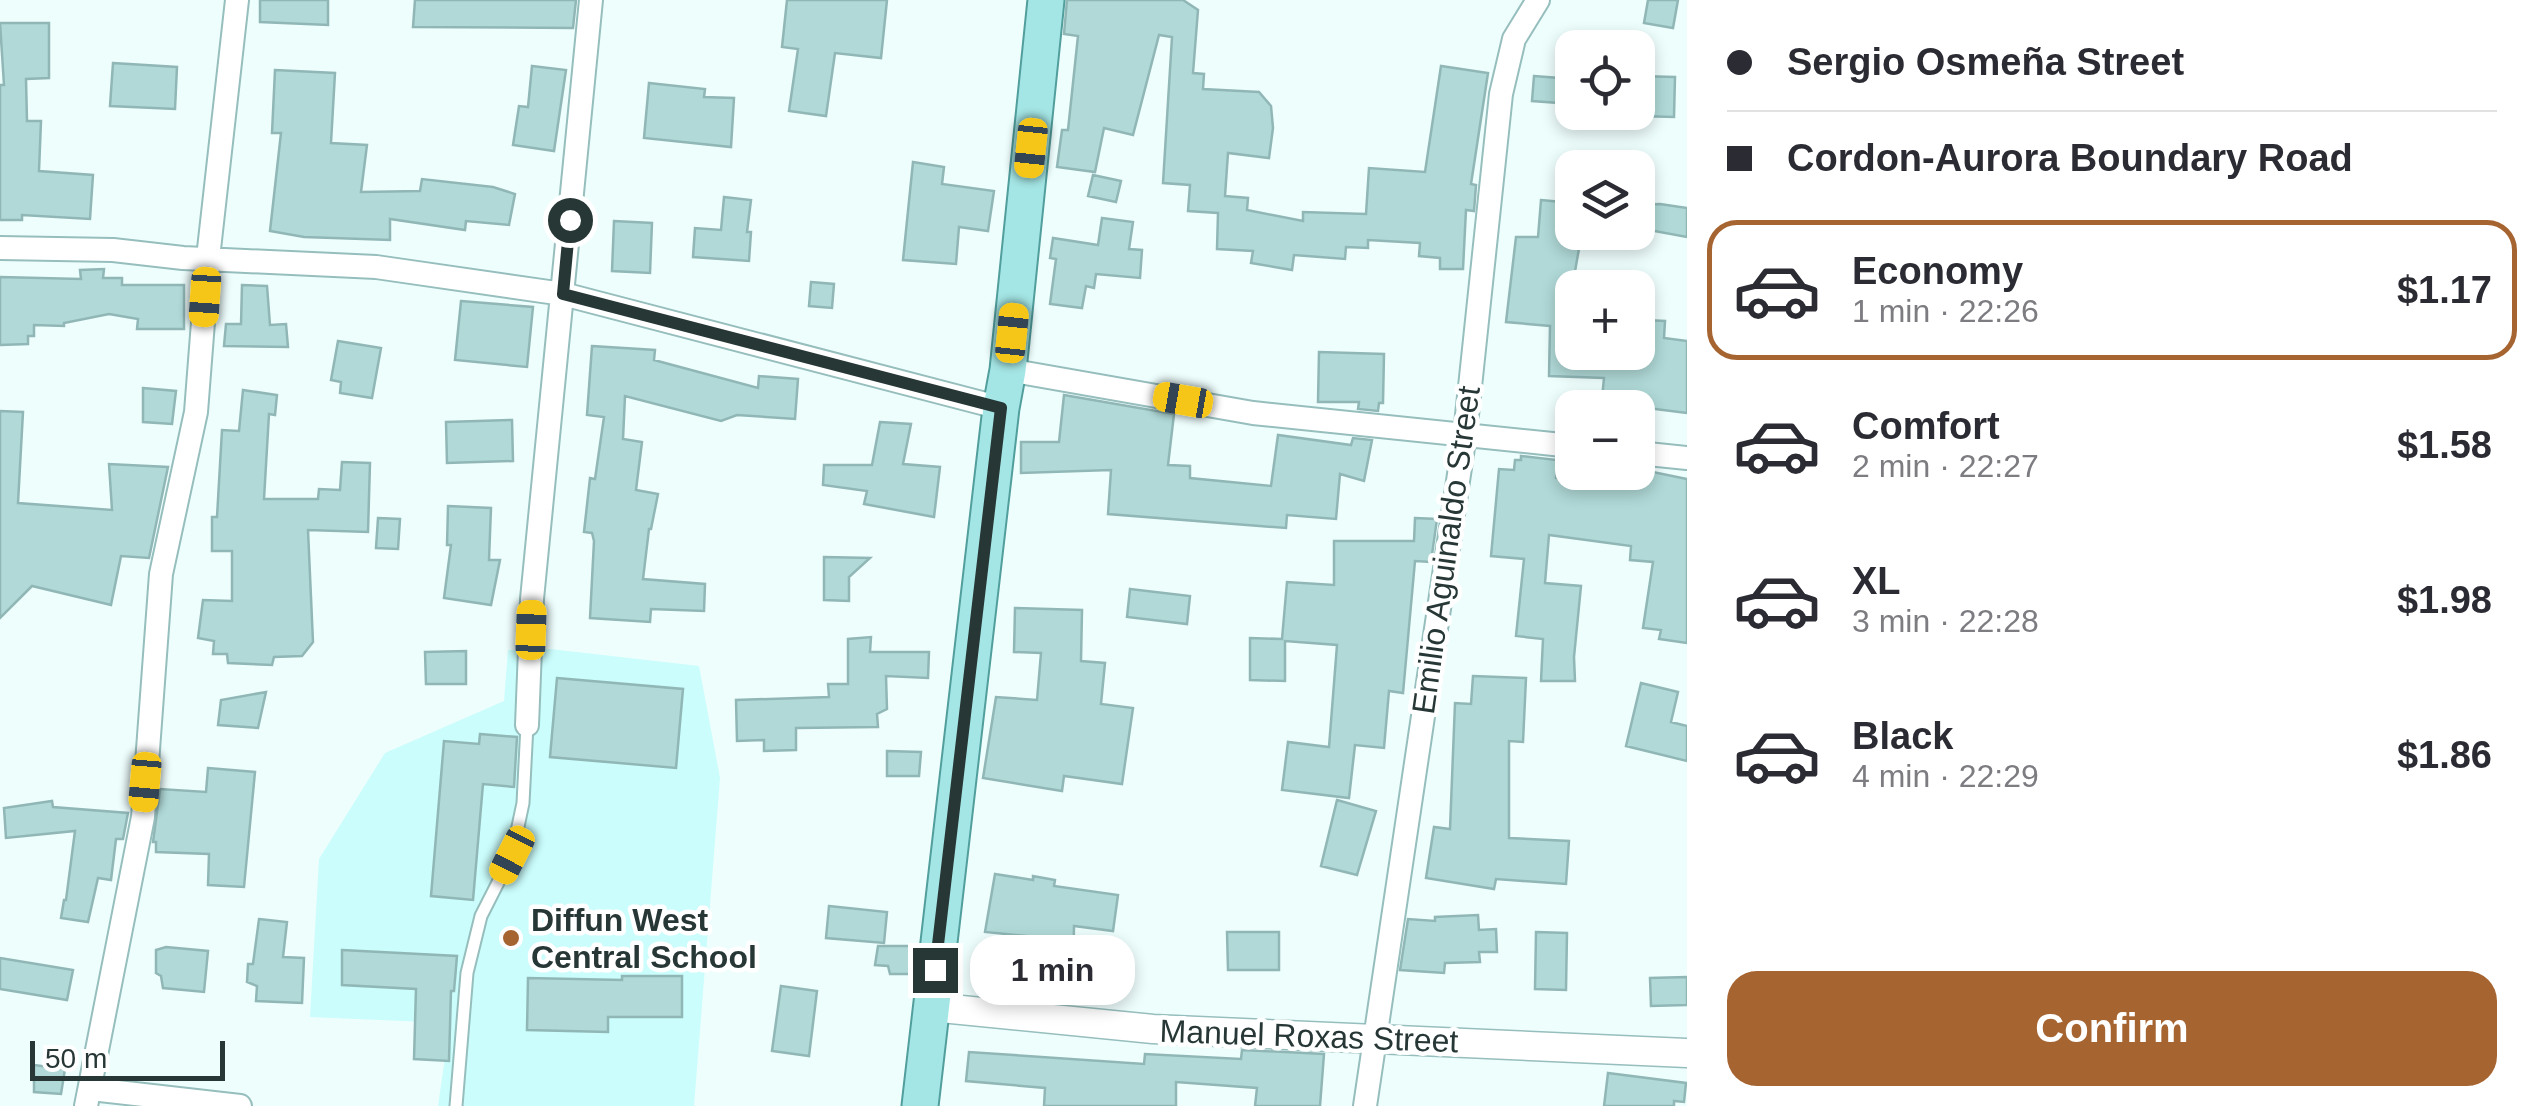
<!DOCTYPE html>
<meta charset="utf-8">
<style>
body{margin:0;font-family:Helvetica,sans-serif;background:#f2f2f3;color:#2b2b33;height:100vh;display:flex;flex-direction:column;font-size:38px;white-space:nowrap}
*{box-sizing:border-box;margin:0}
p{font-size:32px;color:#7c7c81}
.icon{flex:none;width:55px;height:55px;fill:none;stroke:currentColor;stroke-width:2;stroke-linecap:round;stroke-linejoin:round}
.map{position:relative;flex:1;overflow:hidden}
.sheet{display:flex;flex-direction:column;background:#fff;width:850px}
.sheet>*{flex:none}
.guide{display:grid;align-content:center;height:220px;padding:0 40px;background:#fff}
.controls{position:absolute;left:1555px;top:30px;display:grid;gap:20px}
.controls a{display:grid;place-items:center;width:100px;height:100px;border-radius:20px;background:#fff;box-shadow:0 5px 15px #0003;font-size:50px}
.scale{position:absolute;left:30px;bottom:25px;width:195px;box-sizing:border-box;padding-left:10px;border:5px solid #273736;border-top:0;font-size:28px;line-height:35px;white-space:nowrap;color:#273736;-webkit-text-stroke:8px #fff;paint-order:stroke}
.end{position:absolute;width:45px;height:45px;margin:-22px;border:12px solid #273736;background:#fff;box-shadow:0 0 0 5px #fff}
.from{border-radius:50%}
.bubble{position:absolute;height:70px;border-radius:30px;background:#fff;box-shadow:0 5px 15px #0003;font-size:32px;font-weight:800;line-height:70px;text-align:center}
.car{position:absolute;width:30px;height:60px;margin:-30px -15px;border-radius:12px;box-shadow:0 0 8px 2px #0007;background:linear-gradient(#f5c518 24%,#345 0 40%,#f5c518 0 76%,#345 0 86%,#f5c518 0)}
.guide b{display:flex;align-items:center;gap:35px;height:95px;font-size:38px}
.guide b+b{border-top:2px solid #e1e1e2}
.guide i{width:25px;height:25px;background:#2b2b33}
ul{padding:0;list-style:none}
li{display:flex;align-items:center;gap:30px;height:140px;margin:0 20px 15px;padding:0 20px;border:5px solid transparent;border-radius:30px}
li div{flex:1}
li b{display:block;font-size:38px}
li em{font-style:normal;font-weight:800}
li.on{border-color:#a66431}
li>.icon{width:90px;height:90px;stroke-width:1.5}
.button{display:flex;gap:20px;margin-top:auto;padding:20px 40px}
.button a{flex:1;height:115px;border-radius:30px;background:#a66431;color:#fff;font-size:40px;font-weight:800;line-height:115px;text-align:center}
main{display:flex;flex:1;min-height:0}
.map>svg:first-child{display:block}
.built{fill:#cafdfc}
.building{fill:#b0d9d7;stroke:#90b7b6;stroke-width:2.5}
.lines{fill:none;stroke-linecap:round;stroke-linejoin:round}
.service-casing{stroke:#96bebd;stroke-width:15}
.minor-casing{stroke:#96bebd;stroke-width:26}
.tertiary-casing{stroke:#96bebd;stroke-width:31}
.primary-casing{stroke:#519e9d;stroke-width:39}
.service{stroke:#fff;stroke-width:11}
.minor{stroke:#fff;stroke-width:22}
.tertiary{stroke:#fff;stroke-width:28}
.primary{stroke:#a4e6e5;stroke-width:35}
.route{stroke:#273736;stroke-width:12}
.poi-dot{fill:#a66431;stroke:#fff;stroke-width:4}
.labels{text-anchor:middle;stroke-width:9;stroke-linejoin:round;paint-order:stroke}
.street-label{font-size:32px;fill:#273736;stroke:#fff}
.poi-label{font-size:32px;font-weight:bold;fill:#273736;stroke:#fff;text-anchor:start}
</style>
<main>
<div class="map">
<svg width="1687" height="1106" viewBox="0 0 1687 1106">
<rect width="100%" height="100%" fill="#eefefd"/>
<path class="built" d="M550,649L699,666L720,778L694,1106H438L450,1023L310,1017L319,859L385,753L504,701L508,650Z"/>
<path class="building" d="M260,0H328V25L260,22Z
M415,0H576L573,28L413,27Z
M787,0H887L881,58L835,53L826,116L789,111L798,49L782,47Z
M1067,0H1183L1198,10L1193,73L1204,74L1203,89L1259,92L1271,106L1273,128L1269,158L1228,153L1225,196L1248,198L1247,210L1303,221V212L1366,214L1369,168L1425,172L1441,66L1488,73L1471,184L1476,185L1474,211L1466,210L1463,269H1440V258L1419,256L1420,243L1368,240V248L1346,247L1345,259L1294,255L1292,270L1251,263L1253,251L1217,249L1218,213L1188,211L1190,185L1163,183L1172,37L1159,35L1133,135L1104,128L1095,172L1057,167L1062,130H1068L1078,36L1064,34Z
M1648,0H1678L1673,28L1644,23Z
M0,23H49V78L26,79L27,121H41L39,171L93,175L90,219L22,215V220H0V85H4Z
M113,63L177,67L175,109L110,106Z
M532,66L566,70L554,151L513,145L519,106L528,107Z
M275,70L335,73L331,143L367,145L361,192L420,191L422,179L493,187L515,194L509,225L466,221L465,230L390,219V240L304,237L270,231L281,133H272Z
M1534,76L1572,79V104L1532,101Z
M1638,76L1675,77L1674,117L1638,116Z
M649,83L705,89L704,97L734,98L731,147L644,138Z
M913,162L944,167L942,184L994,191L988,231L959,227L956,264L903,260Z
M1093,175L1121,181L1116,202L1088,196Z
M724,197L751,200L747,232H751L749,261L693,257L695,228L721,230Z
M1541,200L1572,203V232H1582L1572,288V352H1638V328L1645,329L1646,320L1665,321L1664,338L1687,341V413L1647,408H1601L1604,378L1549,376L1550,326L1506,322L1516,237H1538Z
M1660,204L1687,208V237L1638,228V205Z
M1102,218L1133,222L1129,249L1142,250L1140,278L1096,274L1094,288L1086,286L1082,308L1050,304L1056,259L1050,258L1053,238L1098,245Z
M614,221L652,223L650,273L612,271Z
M104,269L103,278H122V285H184V329H137L138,319L109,314L64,323V326L34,325V336H28V344L0,345V277L81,279L80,270Z
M811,282L834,284L832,308L809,306Z
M242,285L267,286L270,325L286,324L288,347L224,346L226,324H241Z
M461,301L533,307L527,367L455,360Z
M338,341L381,348L372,398L340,393L341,382L331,380Z
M592,346L655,350L654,360L758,388L759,376L798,379L795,419L737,415L721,421L625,396L623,439L642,442L636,490L658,494L651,529H649L643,579L705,584L704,611L651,609L650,622L590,618L594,541L592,533L584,532L590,478L595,479L604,417L587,415Z
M1319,352L1384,354L1383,403H1379L1378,411L1358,409L1359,402H1318Z
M143,388L176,391L172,424L143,422Z
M243,390L277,395L275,415L269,414L264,499H318L319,489L340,490L342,462L370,463L368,532L308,530L313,642L302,656L274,657L272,665L228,663L227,654H213L214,641L198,638L203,600L232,601V551H212V517H217L222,430L239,431Z
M1064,395L1174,414L1168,465L1190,466V478L1271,486L1278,435L1351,445L1353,438L1372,440L1364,481L1340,474L1336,519L1287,515L1286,528L1108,514L1111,470L1021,473V442H1059Z
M0,411L23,412L18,503L112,510L109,464L168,467L149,558L121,556L111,605L32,586L0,618Z
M512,420L513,461L447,463L446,422Z
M880,422L911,424L903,464L940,467L934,517L864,504L867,491L823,485L824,465H872Z
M1521,456L1557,460L1556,478L1597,483L1599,472L1641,477L1643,470L1687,479V643L1659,639L1661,630L1643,628L1653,562L1630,560L1631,546L1549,535L1545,583L1581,586L1574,657L1575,681H1541L1543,639L1516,636L1524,559L1491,556L1499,469L1514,470L1515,460H1521Z
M448,506L491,508L489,560H500L491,605L444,598L451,545H447Z
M378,518L400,519L398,549L376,548Z
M1415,518L1437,519L1431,562L1415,561L1403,693L1389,691L1384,748L1355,745L1349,798L1282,790L1288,742L1329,747L1337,645L1285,641V681L1250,680V638L1282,639L1287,582L1334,585V541H1414Z
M824,557L870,558L849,577V601L824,600Z
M1130,589L1190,596L1187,624L1127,617Z
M1015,608L1082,610L1081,661L1105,663L1101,704L1133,708L1122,784L1064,776L1062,791L983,778L996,697L1037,700L1041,653L1014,652Z
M871,637L870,652H929L928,678L886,676L887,709L877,714L878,727L796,728V750L764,751V740L737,741L736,700L829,697L828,684H848V639Z
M466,651V684H426L425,652Z
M1473,676L1526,678L1523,742L1509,741V838L1569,841L1566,884L1496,879L1494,889L1426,878L1434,827L1450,829L1455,703L1471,704Z
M557,678L683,689L676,768L550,757Z
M1641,683L1678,692L1671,722L1687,726V761L1626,746Z
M266,692L258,728L218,725L221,700Z
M480,734L517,737L514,787L483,784L473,900L431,896L444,741L479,744Z
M887,751L921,752L919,776H887Z
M208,768L255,772L244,887L208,885L209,854L156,852V842H153L160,789L206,792Z
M1337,800L1376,811L1357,875L1321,866Z
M52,801L53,807L128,813L123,839H116L111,880L98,878L88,922L61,918L64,900H66L75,831L6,838L4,808Z
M995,874L1033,880V876L1055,880L1054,886L1118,895L1113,931L1074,926L1073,979H1045L1046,938L985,932Z
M829,906L887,912L884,943L826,938Z
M1478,915L1479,930L1496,929L1497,952H1479L1480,962L1445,963L1444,973L1400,970L1408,919L1435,921V917Z
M259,919L287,922L283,957L304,958L302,1003L256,1001L257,986L247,982L248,964H253Z
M1227,932H1279V970H1228Z
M1536,932L1567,933L1566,990L1535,989Z
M878,946H913L911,974H890L888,966L875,965Z
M166,947L208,951L204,992L163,988L161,976L156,973V950Z
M342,950L457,956L454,991H451L449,1061L414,1059L416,989L342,985Z
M0,958L73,970L67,1000L0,989Z
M622,976H682V1017H608V1032L527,1030L528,978L622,980Z
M1687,977V1005L1651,1006L1650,978Z
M781,986L817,991L809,1056L772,1051Z
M1242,1050L1324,1054L1320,1106H1255L1257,1088L1176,1082V1106H1044L1045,1088L966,1081L969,1052L1144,1064L1145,1054L1241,1059Z
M34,1065L65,1069L61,1094L34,1092Z
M1608,1073L1686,1083L1684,1102L1674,1101V1106H1604Z"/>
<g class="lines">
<defs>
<path id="service" d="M456,1106L467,973L481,916L512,855L523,803L527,725"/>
<path id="minor" d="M0,248L113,250L183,258L376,267L563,294L1001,408
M1008,370L1253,413L1572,446
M1638,453L1687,458
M527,725L532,599L591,0
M91,1089L240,1106
M86,1106L143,817L161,574L196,412L208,258L237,0
M1365,1106L1465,434L1501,94L1514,39L1538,0"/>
<path id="tertiary" d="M931,1007L1153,1029L1687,1053"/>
<path id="primary" d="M920,1106L1001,408L1008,370L1046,0"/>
</defs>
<use href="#service" class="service-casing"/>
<use href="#minor" class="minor-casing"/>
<use href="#tertiary" class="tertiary-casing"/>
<use href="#primary" class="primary-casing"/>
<use href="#service" class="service"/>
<use href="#minor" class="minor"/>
<use href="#tertiary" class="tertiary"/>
<use href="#primary" class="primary"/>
</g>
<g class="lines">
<path class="route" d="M570,220L563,294L1001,408L935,970"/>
</g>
<circle class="poi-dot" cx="511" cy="938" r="10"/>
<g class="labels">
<g class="street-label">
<text transform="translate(1446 550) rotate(-82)" y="11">Emilio Aguinaldo Street</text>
<text transform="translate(1309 1036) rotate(2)" y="11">Manuel Roxas Street</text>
</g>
<g class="poi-label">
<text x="531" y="931">Diffun West<tspan x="531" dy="37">Central School</tspan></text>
</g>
</g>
</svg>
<div class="controls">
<a><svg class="icon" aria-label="locate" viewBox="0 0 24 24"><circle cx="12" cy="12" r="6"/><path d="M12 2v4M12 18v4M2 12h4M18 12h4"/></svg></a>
<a><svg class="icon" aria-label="layers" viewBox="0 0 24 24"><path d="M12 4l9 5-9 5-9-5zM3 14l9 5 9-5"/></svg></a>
<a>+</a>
<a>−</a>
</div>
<div class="scale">50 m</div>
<i class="end from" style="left:570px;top:220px"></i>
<i class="end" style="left:935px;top:970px"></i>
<div class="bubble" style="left:970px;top:935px;width:165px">1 min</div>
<i class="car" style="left:1031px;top:148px;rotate:186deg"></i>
<i class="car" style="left:205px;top:297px;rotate:184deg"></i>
<i class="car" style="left:1012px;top:333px;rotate:6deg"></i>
<i class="car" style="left:1183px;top:400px;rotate:280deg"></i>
<i class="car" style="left:531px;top:630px;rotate:2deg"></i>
<i class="car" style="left:145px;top:782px;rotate:185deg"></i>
<i class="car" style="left:512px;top:855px;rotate:207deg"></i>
</div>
<section class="sheet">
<div class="guide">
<b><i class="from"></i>Sergio Osmeña Street</b>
<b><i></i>Cordon-Aurora Boundary Road</b>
</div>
<ul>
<li class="on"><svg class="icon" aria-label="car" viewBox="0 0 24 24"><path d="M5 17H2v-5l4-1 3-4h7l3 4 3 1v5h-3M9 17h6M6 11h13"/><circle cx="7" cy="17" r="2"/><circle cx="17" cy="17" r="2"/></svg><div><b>Economy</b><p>1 min · 22:26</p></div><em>$1.17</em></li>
<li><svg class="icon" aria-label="car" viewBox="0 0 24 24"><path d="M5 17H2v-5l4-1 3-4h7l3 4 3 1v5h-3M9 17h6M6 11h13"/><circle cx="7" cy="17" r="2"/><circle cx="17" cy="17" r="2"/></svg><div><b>Comfort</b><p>2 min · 22:27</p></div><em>$1.58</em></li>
<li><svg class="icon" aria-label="car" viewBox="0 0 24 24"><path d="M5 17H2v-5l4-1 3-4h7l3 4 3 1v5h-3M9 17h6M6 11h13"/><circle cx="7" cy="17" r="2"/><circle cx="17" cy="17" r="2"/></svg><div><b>XL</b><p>3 min · 22:28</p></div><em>$1.98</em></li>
<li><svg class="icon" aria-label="car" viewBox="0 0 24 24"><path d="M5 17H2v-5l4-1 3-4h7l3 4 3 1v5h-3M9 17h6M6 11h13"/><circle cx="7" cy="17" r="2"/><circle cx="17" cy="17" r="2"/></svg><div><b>Black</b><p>4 min · 22:29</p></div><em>$1.86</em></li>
</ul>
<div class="button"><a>Confirm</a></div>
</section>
</main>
